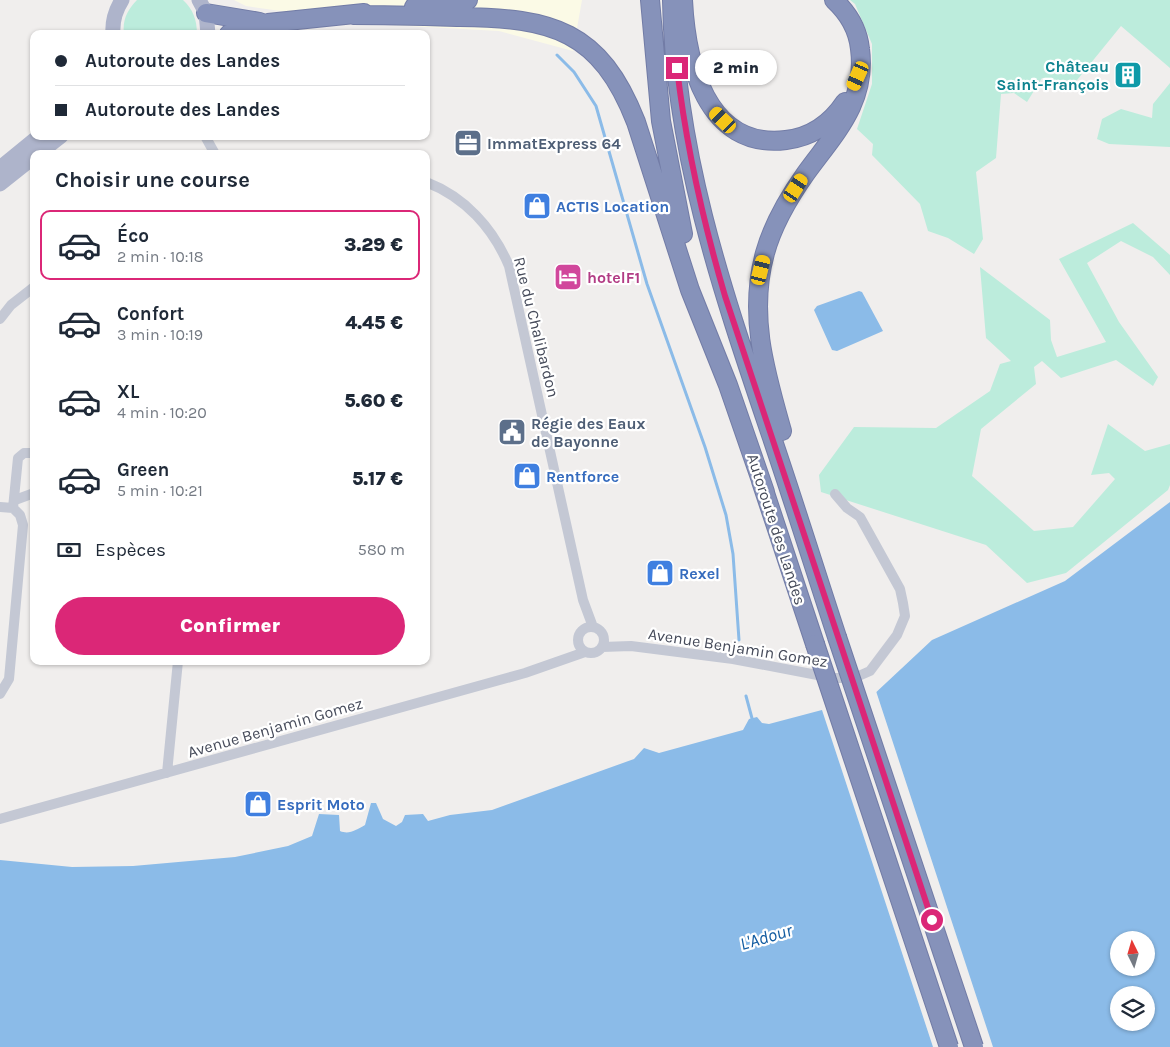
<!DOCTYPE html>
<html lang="fr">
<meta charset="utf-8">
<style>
body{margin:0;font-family:Karla,sans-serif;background:#f2f2f3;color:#1f2937;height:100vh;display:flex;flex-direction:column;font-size:19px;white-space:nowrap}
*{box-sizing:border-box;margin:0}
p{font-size:16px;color:#747a83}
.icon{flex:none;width:28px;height:28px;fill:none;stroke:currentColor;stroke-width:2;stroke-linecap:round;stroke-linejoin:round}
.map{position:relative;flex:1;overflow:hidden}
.drawer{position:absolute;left:30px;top:150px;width:400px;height:515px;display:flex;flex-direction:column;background:#fff;border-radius:10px;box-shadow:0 1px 4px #0004}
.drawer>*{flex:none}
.banner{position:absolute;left:30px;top:30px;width:400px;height:110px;border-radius:10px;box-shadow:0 1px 4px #0004;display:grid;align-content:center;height:110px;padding:0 25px;background:#fff}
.needle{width:32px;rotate:355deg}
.fabs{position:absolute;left:1110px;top:931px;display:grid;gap:10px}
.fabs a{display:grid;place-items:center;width:45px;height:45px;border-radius:50%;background:#fff;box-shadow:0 1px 4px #0004;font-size:25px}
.end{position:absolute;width:22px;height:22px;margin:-11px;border:6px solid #db2777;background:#fff;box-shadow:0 0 0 2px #fff}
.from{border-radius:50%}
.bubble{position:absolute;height:35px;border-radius:18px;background:#fff;box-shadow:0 1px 4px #0004;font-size:16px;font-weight:800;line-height:35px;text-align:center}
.car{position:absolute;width:15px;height:30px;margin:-15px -8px;border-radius:6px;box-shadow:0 0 4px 1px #0007;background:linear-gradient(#f5c518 24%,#345 0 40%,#f5c518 0 76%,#345 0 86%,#f5c518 0)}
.banner b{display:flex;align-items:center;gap:18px;height:48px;font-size:19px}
.banner b+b{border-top:1px solid #e0e1e3}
.banner i{width:12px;height:12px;background:#1f2937}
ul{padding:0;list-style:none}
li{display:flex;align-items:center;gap:15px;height:70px;margin:0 10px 8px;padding:0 15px;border:2px solid transparent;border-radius:10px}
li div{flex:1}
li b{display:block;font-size:19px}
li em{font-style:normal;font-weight:800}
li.on{border-color:#db2777}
li>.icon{width:45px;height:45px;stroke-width:1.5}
h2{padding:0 25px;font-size:22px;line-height:60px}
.pay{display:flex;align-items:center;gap:12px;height:55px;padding:0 25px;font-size:19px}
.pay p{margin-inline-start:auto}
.action{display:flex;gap:10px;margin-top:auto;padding:10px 25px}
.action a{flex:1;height:58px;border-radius:30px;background:#db2777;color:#fff;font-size:20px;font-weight:800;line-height:58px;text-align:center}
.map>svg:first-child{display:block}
.commercial{fill:#fbfae6}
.green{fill:#bcecdc}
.water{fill:#8bbbe8;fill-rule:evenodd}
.pier{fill:#f0eeed}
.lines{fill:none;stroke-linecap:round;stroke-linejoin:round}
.stream{stroke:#8bbbe8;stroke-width:3}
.highway-casing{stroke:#727ca6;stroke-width:20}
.street{stroke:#c4c8d4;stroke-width:10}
.primary{stroke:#aeb4cb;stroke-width:15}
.highway{stroke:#8692ba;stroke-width:18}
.highway-bridge-casing{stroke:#727ca6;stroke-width:20;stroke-linecap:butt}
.highway-bridge{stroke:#8692ba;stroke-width:18}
.route{stroke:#db2777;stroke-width:6}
.labels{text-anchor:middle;stroke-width:4.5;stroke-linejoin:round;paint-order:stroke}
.culture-label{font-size:16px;font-weight:bold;fill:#0d838f;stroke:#fff;text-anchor:end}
.service-label{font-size:16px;font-weight:bold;fill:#4e5e75;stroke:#fff;text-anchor:start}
.shop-label{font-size:16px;font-weight:bold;fill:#366cbe;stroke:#fff;text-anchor:start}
.hotel-label{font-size:16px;font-weight:bold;fill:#b23c85;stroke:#fff;text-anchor:start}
.street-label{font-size:16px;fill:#464b5a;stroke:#fff}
.water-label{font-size:18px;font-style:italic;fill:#125ca1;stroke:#fff}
</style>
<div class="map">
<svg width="1170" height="1047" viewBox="0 0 1170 1047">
<rect width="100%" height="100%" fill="#f0eeed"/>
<path class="commercial" d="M234,0H582L573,51L499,31L372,24L246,6Z"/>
<path class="green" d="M137,0H183C193,9 197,20 197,34H124C122,20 128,9 137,0Z
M850,0H1170V68L1121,26L1073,85L1042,78L1027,102L1014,93L1001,94L996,158L976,172L983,239L974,254L948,238L928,231L920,204L872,155L873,144L857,129L872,84V44L855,4Z
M1170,83V147L1109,144L1097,139L1102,119L1121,109L1152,118L1153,104Z
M1133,223L1170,255V275L1153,257L1121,241L1087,263L1119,322L1158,377L1153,386L1116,360L1061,378L1042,361L1034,367L1036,384L981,429L972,476L1034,531L1073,527L1115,479L1109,473L1091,475L1108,424L1145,451L1170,444V485L1168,490L1066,573L1027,583L986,545L821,492L819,475L854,427L936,428L990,391L1000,364L1011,361L986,338L980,267L1050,320L1051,340L1057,357L1106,342L1059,259Z"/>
<path class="water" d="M859,291L862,292L883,331L837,351L832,350L814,310L817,306Z
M1170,502V1047H0V860L72,867L133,866L235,857L288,846L312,836L319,814L339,815L340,831C349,835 356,830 365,825L371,803H376L383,819L396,826L402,822L405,815L423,814L428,821L450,815L492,810L634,759L644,748L659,753L743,730L749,719L757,717L762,723L769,724L871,697L932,640L1065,581ZM1119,940H1146V968H1119ZM1119,995H1146V1022H1119Z"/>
<path class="pier" d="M876,691L993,1047H933L821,707L871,695Z"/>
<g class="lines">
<path class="stream" d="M557,55L574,72L596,106L647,284L705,447L726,515L733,554L739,640
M746,696L753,722"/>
<defs>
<path id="highway" d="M650,0L661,121L683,234
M672,0C674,148 721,287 768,426C792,496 814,567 837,637
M683,0C686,61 706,150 786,140C812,137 831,123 845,102
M414,7L468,0
M206,13L260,22
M353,15C389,15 424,16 460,17C552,18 600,30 636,122L690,290L728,385L765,492
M229,34L268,23L364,13
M782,431C765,371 748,315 765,253C773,224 789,197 806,173C835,133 867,102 860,49C858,30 848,13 834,0
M761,481L815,644"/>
</defs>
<use href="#highway" class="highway-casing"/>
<path class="street" d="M205,136L215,154
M426,182C465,197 493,228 509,266L583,600L593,627
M0,319L11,305L34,287
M15,500L34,493
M0,507L13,508
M13,508L18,458L24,453H34
M578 640a13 13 0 1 1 26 0a13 13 0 1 1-26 0Z
M602,647L631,646L733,659L833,678H854L870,671L897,635L905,616L903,603L900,589L860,517L847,508L835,494
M0,694L9,679L23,525L20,515L13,508
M167,773L178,661
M0,819L525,673L585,652"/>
<path class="primary" d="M199,0L206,13L208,34
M113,34C112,21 115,11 122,0
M38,154L61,136
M0,168L39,136
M0,184L34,157"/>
<use href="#highway" class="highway"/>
<defs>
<path id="highway-bridge" d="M837,637L974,1047
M815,644L949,1047"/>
</defs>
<use href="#highway-bridge" class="highway-bridge-casing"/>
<use href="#highway-bridge" class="highway-bridge"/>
</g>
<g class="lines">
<path class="route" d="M677,68C686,146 703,221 725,296L932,920"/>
</g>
<defs>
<symbol id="building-square" viewBox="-11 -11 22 22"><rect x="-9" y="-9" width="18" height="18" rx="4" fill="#0f9aa8" stroke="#fff"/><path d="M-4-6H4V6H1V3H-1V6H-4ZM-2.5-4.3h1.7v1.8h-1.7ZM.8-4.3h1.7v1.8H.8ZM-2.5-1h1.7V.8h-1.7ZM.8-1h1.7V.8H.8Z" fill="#fff"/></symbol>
<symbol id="office-square" viewBox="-11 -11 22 22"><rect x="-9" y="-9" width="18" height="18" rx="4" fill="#5c6f8a" stroke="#fff"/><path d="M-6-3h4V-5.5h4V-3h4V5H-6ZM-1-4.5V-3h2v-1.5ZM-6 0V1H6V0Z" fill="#fff"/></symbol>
<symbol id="shop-square" viewBox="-11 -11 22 22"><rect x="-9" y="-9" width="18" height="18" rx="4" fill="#3f7fe0" stroke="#fff"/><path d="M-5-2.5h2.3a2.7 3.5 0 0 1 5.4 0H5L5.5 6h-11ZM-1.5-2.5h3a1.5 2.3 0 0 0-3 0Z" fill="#fff"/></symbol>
<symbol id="hotel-square" viewBox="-11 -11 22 22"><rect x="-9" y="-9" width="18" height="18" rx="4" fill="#d1479c" stroke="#fff"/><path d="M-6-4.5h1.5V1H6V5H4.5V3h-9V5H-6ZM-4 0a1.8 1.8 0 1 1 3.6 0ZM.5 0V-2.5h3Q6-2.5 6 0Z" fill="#fff"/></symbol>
<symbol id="civic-square" viewBox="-11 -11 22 22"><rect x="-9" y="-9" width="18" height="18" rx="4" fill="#5c6f8a" stroke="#fff"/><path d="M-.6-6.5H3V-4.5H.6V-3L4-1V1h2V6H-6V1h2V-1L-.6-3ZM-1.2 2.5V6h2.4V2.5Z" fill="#fff"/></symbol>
</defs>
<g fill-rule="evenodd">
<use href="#building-square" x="1112" y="59" width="32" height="32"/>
<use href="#office-square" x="452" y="127" width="32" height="32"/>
<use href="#shop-square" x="521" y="190" width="32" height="32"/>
<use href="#hotel-square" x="552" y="261" width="32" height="32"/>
<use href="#civic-square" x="496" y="416" width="32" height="32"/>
<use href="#shop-square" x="511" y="460" width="32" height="32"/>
<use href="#shop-square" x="644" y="557" width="32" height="32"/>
<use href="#shop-square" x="242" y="788" width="32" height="32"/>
</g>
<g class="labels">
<g class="culture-label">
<text x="1109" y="72">Château<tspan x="1109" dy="18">Saint-François</tspan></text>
</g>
<g class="service-label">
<text x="487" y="149">ImmatExpress 64</text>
<text x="531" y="429">Régie des Eaux<tspan x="531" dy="18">de Bayonne</tspan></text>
</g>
<g class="shop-label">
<text x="556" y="212">ACTIS Location</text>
<text x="546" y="482">Rentforce</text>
<text x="679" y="579">Rexel</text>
<text x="277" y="810">Esprit Moto</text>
</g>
<g class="hotel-label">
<text x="587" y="283">hotelF1</text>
</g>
<g class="street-label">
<text transform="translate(537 327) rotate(76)" y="6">Rue du Chalibardon</text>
<text transform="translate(777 529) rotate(72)" y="6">Autoroute des Landes</text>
<text transform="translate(738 647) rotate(9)" y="6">Avenue Benjamin Gomez</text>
<text transform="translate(275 727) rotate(-16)" y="6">Avenue Benjamin Gomez</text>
</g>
<g class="water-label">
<text transform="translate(766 937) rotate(-16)" y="6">L'Adour</text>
</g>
</g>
</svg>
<div class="fabs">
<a><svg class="needle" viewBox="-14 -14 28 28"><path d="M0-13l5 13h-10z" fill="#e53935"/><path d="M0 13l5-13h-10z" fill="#747a83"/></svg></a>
<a><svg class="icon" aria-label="layers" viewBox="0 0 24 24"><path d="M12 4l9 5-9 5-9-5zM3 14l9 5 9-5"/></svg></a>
</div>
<i class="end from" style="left:932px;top:920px"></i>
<i class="end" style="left:677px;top:68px"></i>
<div class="bubble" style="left:695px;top:50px;width:82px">2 min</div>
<i class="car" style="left:858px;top:76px;rotate:204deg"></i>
<i class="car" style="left:723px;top:120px;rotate:314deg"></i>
<i class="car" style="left:796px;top:188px;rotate:33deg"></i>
<i class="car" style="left:761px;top:270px;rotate:14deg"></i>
<div class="banner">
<b><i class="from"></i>Autoroute des Landes</b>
<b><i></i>Autoroute des Landes</b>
</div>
<section class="drawer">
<h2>Choisir une course</h2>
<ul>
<li class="on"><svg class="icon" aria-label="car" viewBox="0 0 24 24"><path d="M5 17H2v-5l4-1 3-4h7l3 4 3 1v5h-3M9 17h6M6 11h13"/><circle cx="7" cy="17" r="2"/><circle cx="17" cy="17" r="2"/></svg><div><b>Éco</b><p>2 min · 10:18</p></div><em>3.29 €</em></li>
<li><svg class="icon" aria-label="car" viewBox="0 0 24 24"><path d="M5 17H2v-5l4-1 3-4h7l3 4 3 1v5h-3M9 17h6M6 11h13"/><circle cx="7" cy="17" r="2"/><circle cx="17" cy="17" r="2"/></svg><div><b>Confort</b><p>3 min · 10:19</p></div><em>4.45 €</em></li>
<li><svg class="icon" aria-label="car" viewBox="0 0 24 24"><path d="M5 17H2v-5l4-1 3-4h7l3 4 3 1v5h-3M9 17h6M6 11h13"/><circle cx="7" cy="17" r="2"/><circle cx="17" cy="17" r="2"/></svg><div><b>XL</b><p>4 min · 10:20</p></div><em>5.60 €</em></li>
<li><svg class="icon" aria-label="car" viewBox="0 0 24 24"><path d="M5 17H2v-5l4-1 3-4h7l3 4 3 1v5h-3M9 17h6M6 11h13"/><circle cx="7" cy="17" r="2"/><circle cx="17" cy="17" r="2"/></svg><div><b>Green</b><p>5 min · 10:21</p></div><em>5.17 €</em></li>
</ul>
<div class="pay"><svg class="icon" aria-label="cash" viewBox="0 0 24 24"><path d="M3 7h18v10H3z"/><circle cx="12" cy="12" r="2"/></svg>Espèces<p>580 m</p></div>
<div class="action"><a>Confirmer</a></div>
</section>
</div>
